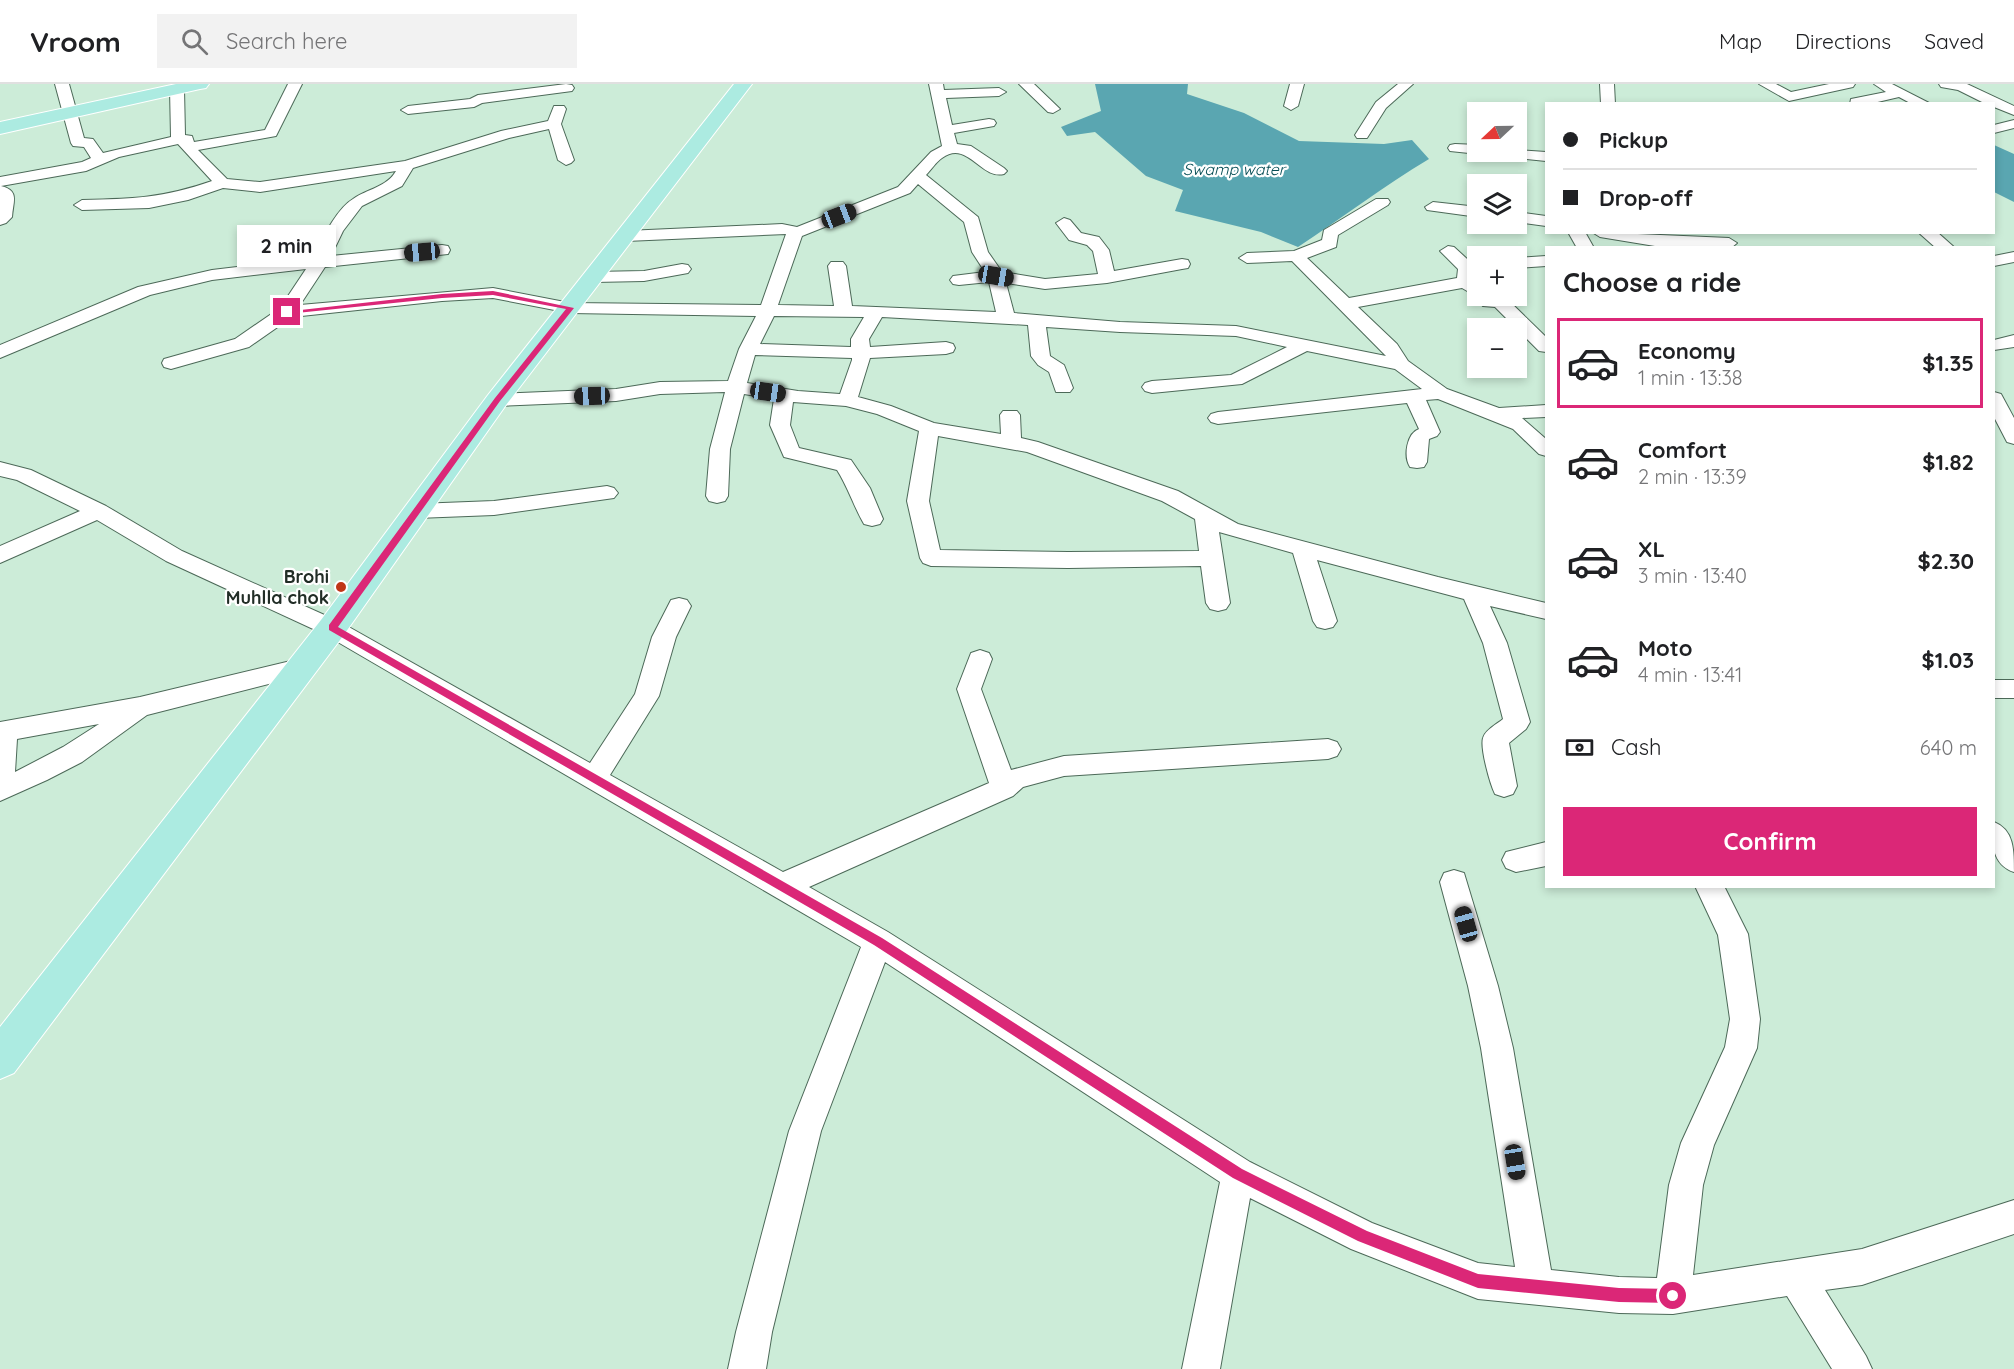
<!DOCTYPE html>
<meta charset="utf-8">
<style>
body{margin:0;font-family:Quicksand,sans-serif;background:#f2f2f2;color:#202124;height:100vh;display:flex;flex-direction:column;font-size:22px;white-space:nowrap}
*{box-sizing:border-box;margin:0}
p{font-size:20px;color:#757577}
.icon{flex:none;width:33px;height:33px;fill:none;stroke:currentColor;stroke-width:2;stroke-linecap:round;stroke-linejoin:round}
.map{position:relative;flex:1;overflow:hidden}
.drawer{position:absolute;left:1545px;top:162px;width:450px;height:642px;display:flex;flex-direction:column;background:#fff;border-radius:0px;box-shadow:0 3px 9px #0003}
.drawer>*{flex:none}
.guide{position:absolute;left:1545px;top:18px;width:450px;height:132px;border-radius:0px;box-shadow:0 3px 9px #0003;display:grid;align-content:center;height:132px;padding:0 18px;background:#fff}
.needle{width:39px;rotate:248deg}
.controls{position:absolute;left:1467px;top:18px;display:grid;gap:12px}
.controls a{display:grid;place-items:center;width:60px;height:60px;border-radius:0px;background:#fff;box-shadow:0 3px 9px #0003;font-size:30px}
.end{position:absolute;width:27px;height:27px;margin:-14px;border:8px solid #db2777;background:#fff;box-shadow:0 0 0 3px #fff}
.from{border-radius:50%}
.bubble{position:absolute;height:42px;border-radius:0px;background:#fff;box-shadow:0 3px 9px #0003;font-size:20px;font-weight:800;line-height:42px;text-align:center}
.car{position:absolute;width:18px;height:36px;margin:-18px -9px;border-radius:8px;box-shadow:0 0 4px 2px #0007;background:linear-gradient(#222 24%,#8ab4d8 0 40%,#222 0 76%,#8ab4d8 0 86%,#222 0)}
.guide b{display:flex;align-items:center;gap:21px;height:57px;font-size:22px}
.guide b+b{border-top:2px solid #e0e0e0}
.guide i{width:15px;height:15px;background:#202124}
ul{padding:0;list-style:none}
li{display:flex;align-items:center;gap:18px;height:90px;margin:0 12px 9px;padding:0 6px;border:3px solid transparent;border-radius:0px}
li div{flex:1}
li b{display:block;font-size:22px}
li em{font-style:normal;font-weight:800}
li.active{border-color:#db2777}
li>.icon{width:54px;height:54px;stroke-width:1.5}
h2{padding:0 18px;font-size:27px;line-height:72px}
.pay{display:flex;align-items:center;gap:15px;height:66px;padding:0 18px;font-size:22px}
.pay p{margin-inline-start:auto}
.primary-button{display:flex;gap:12px;margin-top:auto;padding:12px 18px}
.primary-button a{flex:1;height:69px;border-radius:0px;background:#db2777;color:#fff;font-size:24px;font-weight:800;line-height:69px;text-align:center}
header{display:flex;align-items:center;gap:36px;box-sizing:border-box;height:84px;padding:0 30px;background:#fff;border-bottom:2px solid #e0e0e0}
header strong{font-size:28px}
nav{display:flex;gap:33px;margin-inline-start:auto;font-size:21px}
.search{width:420px;height:54px;background:#f2f2f2;display:flex;align-items:center;gap:15px;box-sizing:border-box;padding:0 21px;border-radius:0px;color:#757577;font-size:22px}
.map>svg:first-child{display:block}
.water{fill:#5aa6b1}
.lines{fill:none;stroke-linecap:round;stroke-linejoin:round}
.minor-casing{stroke:#4c6958;stroke-width:2}
.major-casing{stroke:#fff;stroke-width:2}
.minor{fill:#fff;fill-rule:evenodd}
.major{fill:#acebe1;fill-rule:evenodd}
.route{fill:#db2777}
.poi-dot{fill:#c03617;stroke:#fff;stroke-width:2}
.labels{text-anchor:middle;stroke-width:4.5;stroke-linejoin:round;paint-order:stroke}
.far-water-label{font-size:16px;font-style:italic;fill:#084f57;stroke:#fff}
.poi-label{font-size:18px;font-weight:bold;fill:#212d26;stroke:#fff;text-anchor:end}
</style>
<header>
<strong>Vroom</strong>
<div class="search"><svg class="icon" aria-label="search" viewBox="0 0 24 24"><circle cx="10" cy="10" r="6"/><path d="M15 15l6 6"/></svg>Search here</div>
<nav><a>Map</a><a>Directions</a><a>Saved</a></nav>
</header>
<div class="map">
<svg width="2014" height="1285" viewBox="0 0 2014 1285">
<rect width="100%" height="100%" fill="#ccecd8"/>
<path class="water" d="M1095,0H1188L1187,10L1244,29L1299,57L1384,60L1412,56L1429,75C1384,102 1342,134 1298,163L1261,148L1175,127L1183,106L1146,92L1095,48L1067,52L1061,43L1101,27Z
M1994,61L2014,70V118L1994,108Z"/>
<g class="lines">
<defs>
<path id="minor" d="M55,0H69L84,54L93,55L103,69L171,53L170,5L172,2L177,1L184,5L185,51L192,52L194,58L265,46L288,0H302L276,52L198,66L227,95L260,98L405,77L501,47L548,37L554,22H564L566,25L561,40L574,76L571,79L566,81L558,76L549,45L509,54L413,84L402,102L362,122L343,147L331,172L442,161L448,162L450,166L448,170L325,183L300,221L493,204L570,219L761,221L786,150L626,157L618,152L626,147L782,140L797,143L898,103L931,68L942,62L929,0H943L944,6L999,4L1006,8L999,12L946,14L952,41L989,35L994,36L996,39L994,42L954,49L957,60L971,62L1004,84L1007,87L1004,90C981,96 967,55 942,74C936,78 931,86 926,91L978,133L988,168L1002,188L1045,195L1098,190L1093,167L1087,161L1069,156L1056,139L1064,134L1070,136L1081,149L1099,153L1109,166L1114,187L1182,175L1188,176L1190,180L1188,184L1182,185L1107,199L1045,205L1006,199L1014,229L1120,238L1236,242L1386,272L1292,177L1247,179L1239,174L1247,169L1294,167L1322,156L1324,146L1376,115H1388L1390,118L1388,121L1338,151L1336,163L1307,174L1349,214L1457,194L1458,185L1440,167L1448,162L1454,163L1478,185L1475,189L1478,212L1505,213L1546,253V268L1539,267L1495,223L1483,222L1474,211L1462,204L1358,223L1397,260L1408,277L1447,305L1499,324L1546,321V333L1522,334L1546,355V372L1539,370L1513,345L1438,315L1426,316L1440,348L1437,352L1429,355L1427,378L1424,383L1417,384L1410,383C1403,372 1407,349 1419,345L1407,319L1218,340L1211,338L1208,334L1211,330L1218,328L1422,305L1395,285L1307,267L1242,300L1152,309L1145,307L1142,303L1145,299L1152,297L1231,291L1287,263L1236,252L1120,248L1046,243L1050,272L1064,281L1073,304L1070,308H1056L1049,288L1038,281L1031,272L1028,241L882,233L869,255L870,263L946,258L953,260L955,264L953,268L946,270L870,274L858,313L891,322L934,339L1001,350L1000,331L1003,327H1017L1020,331L1021,354L1038,358L1178,407L1238,440L1438,493L1546,519V535L1490,522L1507,559L1530,638L1526,645L1509,659L1517,702L1513,710L1504,713L1495,710C1490,700 1480,664 1483,654C1485,646 1497,640 1503,635L1483,559L1464,515L1317,476L1337,537L1333,543L1325,545L1317,543L1313,537L1293,469L1219,448L1230,519L1226,525L1218,527L1210,525L1206,519L1201,482L1068,484L931,482L923,479L920,474L907,417L919,347L877,330L846,322L793,318L790,341L799,364L851,376L870,404L883,435L880,440L872,442L864,440C854,423 848,403 837,386L784,373L770,341L774,315L744,310L730,365L728,412L725,417L717,419L709,417L706,412L710,365L725,308L660,310L616,317L497,322L490,320L487,316L490,312L497,310L616,305L660,298L728,297L739,265L756,232L570,229L493,214L442,217L292,233L249,263L171,285L164,283L162,279L164,275L235,255L280,224L306,185L212,196L150,211L0,274V261L138,203L212,186L313,174C322,156 336,125 353,115C367,105 387,103 396,87L260,108L223,104L188,116L149,124L82,126L74,121L82,116C133,115 163,114 212,97L178,60L119,73L86,87L1,102C20,107 13,117 12,133L6,139L0,141V93L82,78L91,74L84,63L73,62L71,59ZM918,100L964,138L972,168L985,188L953,192L950,196L953,200L959,201L989,198L996,228L852,222L846,182L843,178H831L828,182L834,222L778,221L802,152L910,109ZM774,232L864,233L851,255V263L760,260ZM755,271L852,274V276L840,310L798,307L747,299ZM938,352L1027,368L1162,417L1195,435L1199,467L1068,468L940,466L929,417Z
M566,0L572,1L574,4L572,7L482,19L474,23L408,30L401,26L408,22L470,15L478,11Z
M1019,0H1034L1060,25L1053,29L1048,28Z
M1290,0H1304L1298,22L1291,26L1284,22Z
M1398,0H1413L1386,24L1367,54H1357L1355,51L1376,18Z
M1600,0H1614L1615,20H1601Z
M1759,0H1776L1791,8L1829,0H1855L1853,3L1789,17Z
M1874,0H1892L1931,20H1912L1899,13L1869,20H1850L1851,15L1886,8Z
M1939,0H1967L2014,22V31L1994,23V20H1986L1958,6L1941,3Z
M2014,36V44L1994,49V41Z
M1455,60L1478,61V68L1516,66L1546,68V77L1450,67L1448,64L1450,61Z
M1433,118L1478,123V133L1427,126L1425,123Z
M1516,128L1546,132V142L1516,138Z
M1568,148H1585L1594,164H1577Z
M1592,148L1729,154L1737,159L1731,164L1661,163L1600,153Z
M1918,148H1937L1955,164H1936Z
M2014,168V178L1994,182V172Z
M1546,172V182L1516,184V174Z
M682,180L688,181L691,185L688,189L644,197L594,198L588,197L585,193L588,189L594,188L644,187Z
M2014,251V263L1994,266V256Z
M1994,308L2001,310L2014,334V360L2007,358L1994,333Z
M0,378L31,386L106,422L182,467L340,538L590,679L635,610L652,553L671,516L679,514L687,516L691,522L676,553L659,612L610,691L783,788L989,699L957,605L971,569L980,566L989,569L992,575L981,605L1011,686L1064,672L1328,655L1337,658L1341,665L1337,672L1328,675L1064,692L1023,703L1013,712L809,803L888,848L1250,1078L1372,1139L1478,1179L1515,1183L1481,964L1468,902L1440,798L1444,789L1454,786L1464,789L1498,902L1513,964L1551,1186L1619,1193L1657,1194L1669,1101L1681,1059L1725,963L1730,935L1718,851L1695,802H1724L1748,850L1760,935L1757,964L1714,1061L1703,1101L1693,1191L1862,1165L2014,1116V1150L1862,1201L1825,1206L1866,1272L1872,1285H1832L1787,1212L1673,1230L1619,1229L1478,1215L1351,1165L1250,1114L1220,1285H1182L1220,1098L885,878L821,1047L772,1248L766,1285H728L736,1248L789,1047L861,863L324,550L166,477L97,436L0,479V462L80,427L17,396L0,392Z
M607,402L614,404L618,409L614,414L494,431L417,434L409,432L406,427L409,422L417,420L494,417Z
M299,575L308,578L311,584L308,590L147,631L82,678L47,696L0,717V638L140,613ZM99,640L63,663L15,688L17,655Z
M1994,596H2014V614H1994Z
M1994,738C2014,746 2014,766 2014,788C1991,780 1992,758 1994,738Z
M1546,758V782L1516,788L1506,784L1502,776L1506,768Z"/>
<path id="major" d="M176,0H209L206,4L200,5L0,50V38Z
M734,0H752L506,321L343,552L14,989L0,995V943L321,536L488,311Z"/>
</defs>
<use href="#minor" class="minor-casing"/>
<use href="#major" class="major-casing"/>
<use href="#minor" class="minor"/>
<use href="#major" class="major"/>
</g>
<path class="route" d="M493,207L574,224L500,317L338,543L882,854L1242,1085L1367,1147L1478,1190L1619,1204L1673,1205L1678,1207L1680,1212L1678,1217L1673,1219L1619,1218L1478,1204L1358,1157L1233,1094L874,861L329,546V541L495,314L566,225L493,211L442,214L287,230L283,228L442,210Z"/>
<circle class="poi-dot" cx="341" cy="503" r="6"/>
<g class="labels">
<g class="far-water-label">
<text x="1234" y="91">Swamp water</text>
</g>
<g class="poi-label">
<text x="329" y="499">Brohi<tspan x="329" dy="21">Muhlla chok</tspan></text>
</g>
</g>
</svg>
<div class="controls">
<a><svg class="needle" viewBox="-14 -14 28 28"><path d="M0-13l5 13h-10z" fill="#e53935"/><path d="M0 13l5-13h-10z" fill="#757577"/></svg></a>
<a><svg class="icon" aria-label="layers" viewBox="0 0 24 24"><path d="M12 4l9 5-9 5-9-5zM3 14l9 5 9-5"/></svg></a>
<a>+</a>
<a>−</a>
</div>
<i class="end from" style="left:1673px;top:1212px"></i>
<i class="end" style="left:287px;top:228px"></i>
<div class="bubble" style="left:237px;top:141px;width:99px">2 min</div>
<i class="car" style="left:839px;top:132px;rotate:69deg"></i>
<i class="car" style="left:422px;top:168px;rotate:265deg"></i>
<i class="car" style="left:996px;top:192px;rotate:100deg"></i>
<i class="car" style="left:768px;top:308px;rotate:98deg"></i>
<i class="car" style="left:592px;top:312px;rotate:268deg"></i>
<i class="car" style="left:1466px;top:840px;rotate:344deg"></i>
<i class="car" style="left:1515px;top:1078px;rotate:171deg"></i>
<div class="guide">
<b><i class="from"></i>Pickup</b>
<b><i></i>Drop-off</b>
</div>
<section class="drawer">
<h2>Choose a ride</h2>
<ul>
<li class="active"><svg class="icon" aria-label="car" viewBox="0 0 24 24"><path d="M5 17H2v-5l4-1 3-4h7l3 4 3 1v5h-3M9 17h6M6 11h13"/><circle cx="7" cy="17" r="2"/><circle cx="17" cy="17" r="2"/></svg><div><b>Economy</b><p>1 min · 13:38</p></div><em>$1.35</em></li>
<li><svg class="icon" aria-label="car" viewBox="0 0 24 24"><path d="M5 17H2v-5l4-1 3-4h7l3 4 3 1v5h-3M9 17h6M6 11h13"/><circle cx="7" cy="17" r="2"/><circle cx="17" cy="17" r="2"/></svg><div><b>Comfort</b><p>2 min · 13:39</p></div><em>$1.82</em></li>
<li><svg class="icon" aria-label="car" viewBox="0 0 24 24"><path d="M5 17H2v-5l4-1 3-4h7l3 4 3 1v5h-3M9 17h6M6 11h13"/><circle cx="7" cy="17" r="2"/><circle cx="17" cy="17" r="2"/></svg><div><b>XL</b><p>3 min · 13:40</p></div><em>$2.30</em></li>
<li><svg class="icon" aria-label="car" viewBox="0 0 24 24"><path d="M5 17H2v-5l4-1 3-4h7l3 4 3 1v5h-3M9 17h6M6 11h13"/><circle cx="7" cy="17" r="2"/><circle cx="17" cy="17" r="2"/></svg><div><b>Moto</b><p>4 min · 13:41</p></div><em>$1.03</em></li>
</ul>
<div class="pay"><svg class="icon" aria-label="cash" viewBox="0 0 24 24"><path d="M3 7h18v10H3z"/><circle cx="12" cy="12" r="2"/></svg>Cash<p>640 m</p></div>
<div class="primary-button"><a>Confirm</a></div>
</section>
</div>
